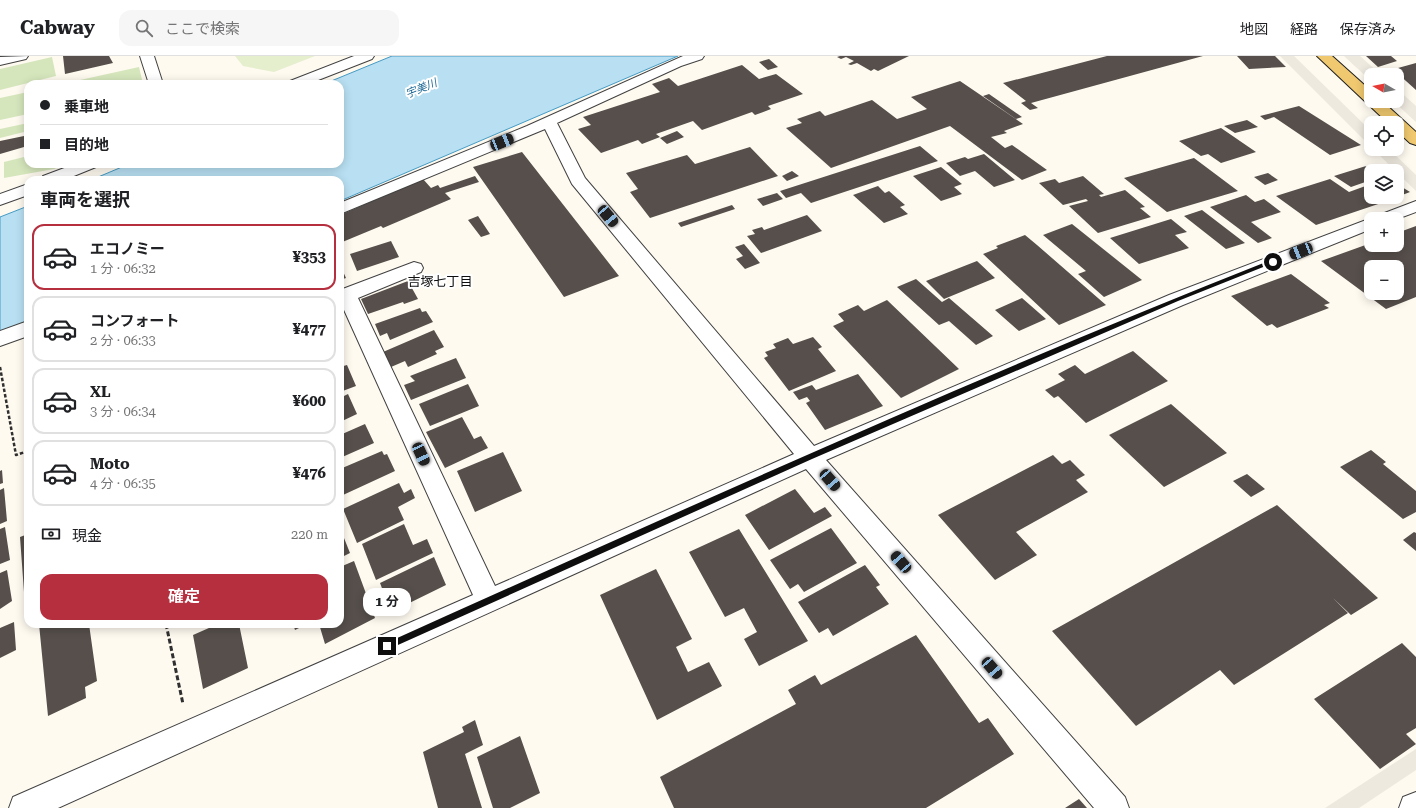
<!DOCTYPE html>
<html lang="ja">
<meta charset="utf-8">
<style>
body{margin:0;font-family:"Roboto Serif","Noto Sans JP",serif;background:#f6f6f6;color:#202124;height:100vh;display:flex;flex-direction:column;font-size:15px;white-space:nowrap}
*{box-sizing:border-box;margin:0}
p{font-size:13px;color:#757577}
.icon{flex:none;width:22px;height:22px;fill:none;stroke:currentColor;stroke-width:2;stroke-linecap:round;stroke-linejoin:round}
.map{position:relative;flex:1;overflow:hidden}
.panel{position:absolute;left:24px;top:120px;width:320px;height:452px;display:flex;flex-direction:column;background:#fff;border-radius:12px;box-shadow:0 2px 10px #0003}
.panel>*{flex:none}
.banner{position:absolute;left:24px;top:24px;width:320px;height:88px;border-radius:12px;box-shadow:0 2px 10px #0003;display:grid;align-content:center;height:88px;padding:0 16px;background:#fff}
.needle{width:26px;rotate:279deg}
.buttons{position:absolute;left:1364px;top:12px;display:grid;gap:8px}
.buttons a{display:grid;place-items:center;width:40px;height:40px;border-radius:8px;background:#fff;box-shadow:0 2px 10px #0003;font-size:20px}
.end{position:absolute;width:18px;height:18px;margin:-9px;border:5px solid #0e0e0e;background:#fff;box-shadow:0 0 0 2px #fff}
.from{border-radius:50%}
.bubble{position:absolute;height:28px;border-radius:12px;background:#fff;box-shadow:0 2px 10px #0003;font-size:13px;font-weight:700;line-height:28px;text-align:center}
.car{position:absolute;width:12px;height:24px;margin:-12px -6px;border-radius:5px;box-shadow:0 0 3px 1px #0007;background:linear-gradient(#222 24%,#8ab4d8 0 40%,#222 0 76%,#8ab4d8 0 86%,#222 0)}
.banner b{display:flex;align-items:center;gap:14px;height:38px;font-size:15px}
.banner b+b{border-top:1px solid #e0e0e0}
.banner i{width:10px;height:10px;background:#202124}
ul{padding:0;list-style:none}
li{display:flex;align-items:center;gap:12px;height:66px;margin:0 8px 6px;padding:0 8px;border:2px solid #e0e0e0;border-radius:12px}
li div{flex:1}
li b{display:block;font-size:15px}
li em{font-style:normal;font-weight:700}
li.active{border-color:#b52f3f}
li>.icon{width:36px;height:36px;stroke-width:1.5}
h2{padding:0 16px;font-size:18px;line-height:48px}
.pay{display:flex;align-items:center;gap:10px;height:44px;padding:0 16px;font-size:15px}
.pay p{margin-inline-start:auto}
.primary-button{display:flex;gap:8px;margin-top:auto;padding:8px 16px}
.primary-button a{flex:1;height:46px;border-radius:12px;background:#b52f3f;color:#fff;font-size:16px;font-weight:700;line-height:46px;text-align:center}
header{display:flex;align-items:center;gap:24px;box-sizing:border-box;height:56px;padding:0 20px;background:#fff;border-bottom:1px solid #e0e0e0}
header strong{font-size:19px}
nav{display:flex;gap:22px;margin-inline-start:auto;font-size:14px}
.search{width:280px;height:36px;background:#f6f6f6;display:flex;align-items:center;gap:10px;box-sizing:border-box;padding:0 14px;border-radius:12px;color:#757577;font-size:15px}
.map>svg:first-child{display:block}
.green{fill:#d5e6bc}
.pitch{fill:#e5eecd}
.plaza{fill:#eee9df}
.water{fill:#b8e0f2;stroke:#449ac4}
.building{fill:#564f4b;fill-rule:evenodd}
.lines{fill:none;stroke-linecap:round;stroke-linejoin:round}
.minor-casing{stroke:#414141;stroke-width:2}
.major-casing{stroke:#1f1f1f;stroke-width:2}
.path-far1{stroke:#303030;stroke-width:2.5;stroke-dasharray:3.5 2;stroke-linecap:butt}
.path{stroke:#303030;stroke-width:3;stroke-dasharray:5 2.5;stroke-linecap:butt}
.minor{fill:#fff;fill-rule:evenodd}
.major{fill:#efc86f;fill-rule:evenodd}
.route{fill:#0e0e0e}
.labels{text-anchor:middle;stroke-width:4;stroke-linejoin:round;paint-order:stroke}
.far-water-label{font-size:11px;font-style:italic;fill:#206b98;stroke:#fff}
.neighbourhood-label{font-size:13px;fill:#0e0e0e;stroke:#fff}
</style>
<header>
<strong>Cabway</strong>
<div class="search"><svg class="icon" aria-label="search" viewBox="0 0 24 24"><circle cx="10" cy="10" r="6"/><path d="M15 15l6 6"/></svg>ここで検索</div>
<nav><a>地図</a><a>経路</a><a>保存済み</a></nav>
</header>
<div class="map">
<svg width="1416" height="752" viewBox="0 0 1416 752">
<rect width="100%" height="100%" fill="#fefaf0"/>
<path class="green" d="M52,1L56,20L0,34V13Z
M139,11L143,28H62Z
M28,36V58L0,64V42Z
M28,67V75L0,82V73Z
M28,100V108H66L54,113L4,122V106Z"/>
<path class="pitch" d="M235,0H315L274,16L243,10Z"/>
<path class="plaza" d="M1280,0H1294L1371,75V91Z
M1344,0H1360L1381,19H1371V25Z
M1397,33L1416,50V66L1393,45H1397Z
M1373,93H1389L1416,119V135Z
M1416,693V714L1359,752H1325Z"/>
<path class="water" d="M392,0H678L340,145V124H91L129,108H340V28H324Z
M28,150V266L0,277V161Z"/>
<path class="building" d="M63,0H109L113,7L65,18Z
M840,0H909L878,15L874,13L871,15L857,7L851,9L848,8L854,5L846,1L841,3L837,1Z
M1107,0H1203L1031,47L1038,52L1030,54L1021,47L1026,45L1003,27Z
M1237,0H1275L1286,11L1249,13Z
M1366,0H1391L1397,5L1378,11Z
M769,3L778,11L768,14L759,6Z
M1416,7V34L1396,16L1402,14L1398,12Z
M742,9L759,23L776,18L803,38L768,50L771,53L755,59L752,56L702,74L693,65L656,78L660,81L642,88L638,84L601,97L578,73L591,69L583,61L660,36L652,28L669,22L678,30Z
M960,25L1023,68L1004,75L1007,77L991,81L1005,92L1012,89L1047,114L1022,124L950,70L831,112L786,72L802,67L797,63L820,55L825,60L872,44L897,63L927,53L911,41Z
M989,38L1022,61L1016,63L983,40Z
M1299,50L1361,89L1330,99L1274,61L1265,64L1260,60Z
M1247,64L1258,71L1235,77L1224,70Z
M1221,72L1256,96L1221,107L1208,98L1201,100L1179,85Z
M677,75L684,81L667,88L660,82Z
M24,80V91L0,98V85Z
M920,90L938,105L811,147L801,137L786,142L780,135Z
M750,91L778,120L650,162L630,136L638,133L626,117L687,99L695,108Z
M522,96L619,220L564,241L473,111Z
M984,98L1015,124L994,131L975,115L960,120L946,107L965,101L968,103Z
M1194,102L1238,135L1167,156L1124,122Z
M1366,110L1374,115H1371V124L1351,131L1334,120Z
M941,111L962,128L954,131L962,138L941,145L913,120Z
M792,115L799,120L787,125L782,120Z
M1268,117L1278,124L1265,129L1254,121Z
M475,120L479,126L445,137L451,143L383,172L381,170L340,187V159L423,123L431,132L438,129L440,132Z
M1083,120L1104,138L1099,139L1101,141L1125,134L1145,151L1140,152L1151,161L1098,177L1069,150L1088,145L1086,143L1063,149L1039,127L1055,123L1059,127Z
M1330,123L1349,136L1371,128V141H1390L1393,143L1316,169L1276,140Z
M1397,128L1410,136L1397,141Z
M878,130L885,137L889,135L905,149L900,151L908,158L884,167L853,139Z
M777,137L783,143L763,150L757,143Z
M1246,139L1255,146L1264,143L1281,156L1251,166L1272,182L1258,187L1210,151Z
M732,149L735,153L681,171L678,167Z
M1202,154L1245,187L1226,193L1184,160Z
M807,159L822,175L761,197L747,180L755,178L752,174L762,171L764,174Z
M478,160L490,178L481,181L468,164Z
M1171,163L1187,176L1175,179L1189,192L1139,208L1110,182Z
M1072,168L1142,224L1104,241L1078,218L1086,215L1043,179Z
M1416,170V241L1386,253L1321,205L1371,187V189H1397V177ZM1371,211H1397V237H1371Z
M1025,179L1037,189L1106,249L1059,269L983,198L998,192L996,190Z
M391,185L399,201L357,215L350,198Z
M744,188L760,207L745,213L736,203L743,200L735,191Z
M977,205L995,222L944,243L926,225Z
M340,209L346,222L340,224Z
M1291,218L1330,247L1324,249L1329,252L1277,272L1272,268L1267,270L1231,240Z
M916,223L942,246L949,242L993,280L976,289L949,265L939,269L897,231Z
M408,225L418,243L404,248L403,246L368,258L361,243Z
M1022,242L1046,263L1019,275L995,254Z
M887,244L959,313L901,342L833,270L844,265L838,258L858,249L864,255Z
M420,252L422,256L426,255L433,266L390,284L387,277L380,280L375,268Z
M434,274L444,291L435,295L437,298L408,311L405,305L391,311L383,296Z
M813,281L822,291L818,293L836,315L789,335L764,302L768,300L765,296L776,292L773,288L788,282L793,288Z
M1133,295L1168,325L1086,367L1058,340L1054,342L1045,334L1065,324L1058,318L1075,309L1085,318Z
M456,302L466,322L411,344L404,329L415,325L410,320Z
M347,309L356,330L340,336V311Z
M858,318L883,350L825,374L806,347L810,345L807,341L799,344L793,336L812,329L816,334Z
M468,328L479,350L430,370L419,348Z
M348,338L357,358L340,366V342Z
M1171,348L1227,397L1164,431L1109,379Z
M462,361L474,383L481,380L488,392L445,412L426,376Z
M365,368L374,387L340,402V379Z
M1371,394L1386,406L1383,408L1416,435V456L1403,463L1340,411Z
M382,395L384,399L387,398L395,415L343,439L340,433V413Z
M503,396L522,435L475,456L457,415Z
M1053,399L1062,408L1070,404L1085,419L1076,424L1088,436L1016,476L1037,499L995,524L938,459Z
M2,414L3,427L0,428V415Z
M1247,418L1265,433L1251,441L1233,425Z
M399,427L404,437L411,433L415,442L398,451L404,464L357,487L343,453Z
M4,432L7,465L0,468V434Z
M795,433L814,457L825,451L832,460L769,494L745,459Z
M1277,449L1378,542L1351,559L1333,542L1348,557L1234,629L1220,614L1136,670L1052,575Z
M404,468L413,489L427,483L433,497L376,524L362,488Z
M5,471L10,504L0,508V473Z
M340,472L350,497L340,502Z
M831,472L857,507L804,536L798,528L790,533L770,504Z
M739,473L808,585L759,610L744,583L757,576L744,552L725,561L689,496Z
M1414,476L1416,477V495L1403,484Z
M28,478V535L24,536L20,481Z
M434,501L446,529L391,556L380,527Z
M354,505L375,562L325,588L319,568H340V511Z
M865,509L880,529L876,531L889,548L833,580L828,572L819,577L798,546Z
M656,513L692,583L676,591L688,616L709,606L722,630L657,664L600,539Z
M7,514L12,545L0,553V517Z
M14,566L16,594L0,602V572Z
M39,568H89L97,625L85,631L86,642L48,660Z
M218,568H239L248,612L203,633L193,579Z
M293,568H307L295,574Z
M916,579L979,667L988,662L1014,698L926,752H674L660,721L796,648L788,634L815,619L821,629Z
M1402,587L1416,601V672L1406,678L1416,688L1380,713L1314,643Z
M475,664L483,689L465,698L482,752H438L423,696L464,676L462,671Z
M520,680L540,737L510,752H493L477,701Z
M1079,743L1087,752H1065Z"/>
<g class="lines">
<defs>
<path id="minor" d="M28,0L26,3L0,9V1Z
M140,0H154L163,28H149Z
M354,0H374L372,3L308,28H288L290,25Z
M683,0H704L702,3L681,10L557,67L585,122L814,390L1169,239L1416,145V156L1397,163H1371V173L1183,249L826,404L1125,741L1129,752H1094L806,413L58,752H9L13,741L473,539L340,245V234L414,206L421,208L423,212L421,216L358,242L495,530L794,398L572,128L545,73L340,158V147L527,70Z
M75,108H98L96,111L64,124H41L43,120Z
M28,128V139L0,149V138Z
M28,265V280L0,290V275Z
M1416,736V752H1399L1403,741Z"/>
<path id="major" d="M1317,0H1332L1371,35V45H1382L1416,76V89L1410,87L1397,75V67H1388Z"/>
</defs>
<use href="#minor" class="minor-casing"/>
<use href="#major" class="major-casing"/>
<path class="path-far1" d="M0,311L16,399L28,395"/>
<path class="path" d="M166,568L183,648"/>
<use href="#minor" class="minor"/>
<use href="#major" class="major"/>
</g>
<path class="route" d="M1271,204L1276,206L1178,245L812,403L389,593H384V588C678,456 972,322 1271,204Z"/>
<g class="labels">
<g class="far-water-label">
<text transform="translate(421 32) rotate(-22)" y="4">宇美川</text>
</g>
<g class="neighbourhood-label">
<text x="440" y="230">吉塚七丁目</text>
</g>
</g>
</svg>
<div class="buttons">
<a><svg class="needle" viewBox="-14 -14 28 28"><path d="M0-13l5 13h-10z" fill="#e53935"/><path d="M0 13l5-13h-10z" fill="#757577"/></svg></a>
<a><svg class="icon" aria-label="locate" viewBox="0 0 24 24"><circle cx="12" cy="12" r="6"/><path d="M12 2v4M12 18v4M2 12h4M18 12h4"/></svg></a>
<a><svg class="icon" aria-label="layers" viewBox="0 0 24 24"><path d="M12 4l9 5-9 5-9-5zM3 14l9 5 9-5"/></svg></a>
<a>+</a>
<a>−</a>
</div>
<i class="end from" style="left:1273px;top:206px"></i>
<i class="end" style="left:387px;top:590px"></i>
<div class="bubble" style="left:363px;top:532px;width:48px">1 分</div>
<i class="car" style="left:502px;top:86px;rotate:68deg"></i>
<i class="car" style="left:608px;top:160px;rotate:140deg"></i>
<i class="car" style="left:1301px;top:195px;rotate:248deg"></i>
<i class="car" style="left:421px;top:398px;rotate:155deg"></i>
<i class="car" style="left:830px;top:424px;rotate:139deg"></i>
<i class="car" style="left:901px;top:506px;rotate:319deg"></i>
<i class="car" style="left:992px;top:612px;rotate:139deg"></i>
<div class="banner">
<b><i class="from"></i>乗車地</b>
<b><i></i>目的地</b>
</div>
<section class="panel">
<h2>車両を選択</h2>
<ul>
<li class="active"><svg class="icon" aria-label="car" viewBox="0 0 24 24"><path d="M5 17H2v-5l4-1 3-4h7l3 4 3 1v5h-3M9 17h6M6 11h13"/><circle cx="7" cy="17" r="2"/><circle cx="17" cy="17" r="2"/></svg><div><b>エコノミー</b><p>1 分 · 06:32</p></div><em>¥353</em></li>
<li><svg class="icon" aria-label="car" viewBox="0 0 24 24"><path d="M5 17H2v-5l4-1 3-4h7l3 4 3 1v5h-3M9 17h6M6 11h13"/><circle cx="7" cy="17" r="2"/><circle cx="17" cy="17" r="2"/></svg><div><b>コンフォート</b><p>2 分 · 06:33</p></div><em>¥477</em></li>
<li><svg class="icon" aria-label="car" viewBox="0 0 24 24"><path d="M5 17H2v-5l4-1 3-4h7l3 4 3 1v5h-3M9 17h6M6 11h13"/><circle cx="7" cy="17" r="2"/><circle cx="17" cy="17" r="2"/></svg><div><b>XL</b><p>3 分 · 06:34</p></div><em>¥600</em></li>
<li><svg class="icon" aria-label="car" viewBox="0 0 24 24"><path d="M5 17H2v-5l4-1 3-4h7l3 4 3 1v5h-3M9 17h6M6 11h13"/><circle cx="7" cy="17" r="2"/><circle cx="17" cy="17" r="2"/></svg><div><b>Moto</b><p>4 分 · 06:35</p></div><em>¥476</em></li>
</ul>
<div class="pay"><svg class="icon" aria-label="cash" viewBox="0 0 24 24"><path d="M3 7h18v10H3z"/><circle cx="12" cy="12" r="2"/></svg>現金<p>220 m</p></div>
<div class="primary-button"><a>確定</a></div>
</section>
</div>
